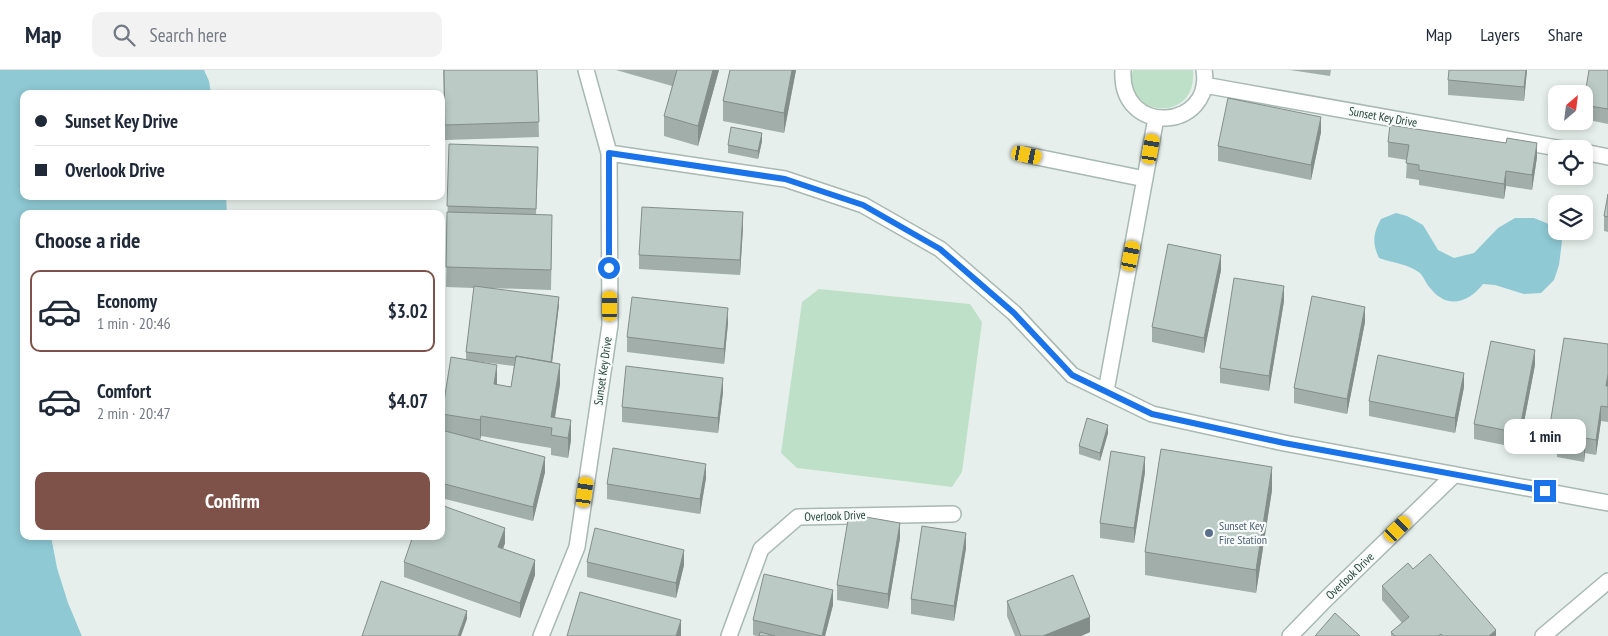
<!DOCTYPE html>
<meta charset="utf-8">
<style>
body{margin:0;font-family:"PT Sans Narrow",sans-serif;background:#f2f2f3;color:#1f2937;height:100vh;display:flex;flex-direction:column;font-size:19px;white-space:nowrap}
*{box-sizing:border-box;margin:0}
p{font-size:16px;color:#747a83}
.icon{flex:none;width:28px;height:28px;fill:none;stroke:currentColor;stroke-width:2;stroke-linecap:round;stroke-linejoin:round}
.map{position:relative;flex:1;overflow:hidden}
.details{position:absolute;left:20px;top:140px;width:425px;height:330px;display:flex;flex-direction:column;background:#fff;border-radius:10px;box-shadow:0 2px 8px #0003}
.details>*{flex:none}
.top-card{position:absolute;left:20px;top:20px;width:425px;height:110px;border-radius:10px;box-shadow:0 2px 8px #0003;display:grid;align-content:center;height:110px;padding:0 15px;background:#fff}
.needle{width:32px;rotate:28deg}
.tools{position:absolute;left:1548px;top:15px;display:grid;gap:10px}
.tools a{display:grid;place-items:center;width:45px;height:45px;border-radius:10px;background:#fff;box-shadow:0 2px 8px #0003;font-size:25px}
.end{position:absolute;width:22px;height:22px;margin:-11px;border:6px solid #1a73e8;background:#fff;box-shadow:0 0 0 2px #fff}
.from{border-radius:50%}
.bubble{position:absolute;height:35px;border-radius:10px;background:#fff;box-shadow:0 2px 8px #0003;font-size:16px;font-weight:800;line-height:35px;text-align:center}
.car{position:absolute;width:15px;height:30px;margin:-15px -8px;border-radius:6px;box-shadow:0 0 4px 1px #0007;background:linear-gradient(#f5c518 24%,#345 0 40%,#f5c518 0 76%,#345 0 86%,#f5c518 0)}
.top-card b{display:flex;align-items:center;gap:18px;height:48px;font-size:19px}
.top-card b+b{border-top:1px solid #e0e1e3}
.top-card i{width:12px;height:12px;background:#1f2937}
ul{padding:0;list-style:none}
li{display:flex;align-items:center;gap:15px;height:82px;margin:0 10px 8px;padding:0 5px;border:2px solid transparent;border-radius:10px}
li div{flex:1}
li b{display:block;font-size:19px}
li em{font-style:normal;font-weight:800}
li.current{border-color:#7f5249}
li>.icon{width:45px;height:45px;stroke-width:1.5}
h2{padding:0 15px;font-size:22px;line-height:60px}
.action{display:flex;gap:10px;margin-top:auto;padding:10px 15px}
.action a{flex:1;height:58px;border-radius:10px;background:#7f5249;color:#fff;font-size:20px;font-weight:800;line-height:58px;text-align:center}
header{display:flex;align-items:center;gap:30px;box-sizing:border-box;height:70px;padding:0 25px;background:#fff;border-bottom:1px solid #e0e1e3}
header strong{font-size:24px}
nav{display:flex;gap:28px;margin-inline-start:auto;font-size:18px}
.search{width:350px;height:45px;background:#f2f2f3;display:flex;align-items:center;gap:12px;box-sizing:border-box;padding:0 18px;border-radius:10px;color:#747a83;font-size:19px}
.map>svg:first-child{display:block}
.green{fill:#bfe0c8}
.water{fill:#8ec9d4}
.pier{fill:#e6efeb}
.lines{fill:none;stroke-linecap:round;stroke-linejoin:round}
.service-casing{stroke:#a8b8b2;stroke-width:18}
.service{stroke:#fff;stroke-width:15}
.wall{fill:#a1aea9}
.shaded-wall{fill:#838d89}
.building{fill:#bbcac4;stroke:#838d89}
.route{stroke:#1a73e8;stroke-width:6}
.service-dot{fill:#5c6f8a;stroke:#f7fbf9;stroke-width:2}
.labels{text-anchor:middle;stroke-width:4.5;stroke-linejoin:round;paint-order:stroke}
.street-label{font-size:12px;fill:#24423a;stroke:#f7fbf9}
.service-label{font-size:12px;fill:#4e5e75;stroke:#f7fbf9;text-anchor:start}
</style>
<header>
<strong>Map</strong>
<div class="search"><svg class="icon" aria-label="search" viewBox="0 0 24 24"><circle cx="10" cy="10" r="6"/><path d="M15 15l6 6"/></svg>Search here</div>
<nav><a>Map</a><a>Layers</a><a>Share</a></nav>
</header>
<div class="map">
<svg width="1608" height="566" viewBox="0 0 1608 566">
<rect width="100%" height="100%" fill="#e6efeb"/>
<path class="green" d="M1133,0H1193C1198,56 1120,46 1133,0Z
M819,219L970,234L982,252L962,402L952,417L797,398L781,383L802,232Z"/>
<path class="water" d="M0,0H204L209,11L211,24H24V126H226L227,144H24V466H51C58,501 68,533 82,566H0Z
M1396,143L1407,146L1423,155L1438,180L1454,188L1474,183L1498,158L1515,148H1534L1556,157V161L1562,171L1559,195L1554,210L1541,223L1524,224L1495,215L1483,214C1469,232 1448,240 1431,219C1426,214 1424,207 1420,203C1408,194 1393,193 1379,188C1372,173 1373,164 1381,149Z"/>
<path class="pier" d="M51,466H54L60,497L70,532L85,566H82L68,533L57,498Z"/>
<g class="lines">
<defs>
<path id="service" d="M1123,0C1119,68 1214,60 1204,0
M1204,15L1563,79
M1584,82L1608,87
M609,83L785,109L863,135L940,179L1014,243L1072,305L1152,344L1284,373L1608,433
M1027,85L1145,109
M1106,321L1156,48
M541,566L577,477L610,255L609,83L586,0
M729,566L761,479L798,447L953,444
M1290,566L1327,528L1454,405
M1543,566L1608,511"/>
</defs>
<use href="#service" class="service-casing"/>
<use href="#service" class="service"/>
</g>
<path class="wall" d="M443,0H537L539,67L445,70Z
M616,0H719L698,76L664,66V46L672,16Z
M730,0H796L784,63L723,51V31Z
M1290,0H1331L1330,6Z
M1527,0L1524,31L1448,25V10Z
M1608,0V54L1584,49V30Z
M1321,62L1311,110L1218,91V76Z
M762,71L758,89L728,83V75Z
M1388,72L1537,87L1532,120L1506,116L1504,129L1419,115V110L1406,108L1407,90L1388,87Z
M449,74L538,92L536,145L552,165L551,220L490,218L559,235L552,292L560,314L555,348L571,370L568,388L551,385V378L481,366L480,370L545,402L533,451L441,428V360L442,361V344L497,315L511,317L514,296L466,290V282L474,218L446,217Z
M1608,124V162L1604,161V146Z
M743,157L740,205L639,199V185Z
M1221,200L1204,283L1152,272V257Z
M1284,231L1269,321L1220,313V298Z
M1365,252L1347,344L1294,333V318Z
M728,253L724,294L627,282V267Z
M1608,274V352L1601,351L1596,385L1585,383L1584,392L1557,387V377L1549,376V361Z
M1535,295L1519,378L1474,369V354Z
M1464,317L1455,363L1369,346V331Z
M723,322L718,363L622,352V337Z
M1108,363L1100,391L1079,384V376Z
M1145,402L1134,473L1100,468V453Z
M706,408L700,444L607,429V414Z
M1272,420L1256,523L1145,505V482Z
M900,468L888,539L837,530V515Z
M505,473L503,479L535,505L520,548L404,507V492Z
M966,478L954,551L911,544V529Z
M587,492L684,495L676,528L587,507Z
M1413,499L1496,566H1391V562L1402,553L1382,530V516Z
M1007,531L1090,562L1081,566H1015L1007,546Z
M833,535L825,566H757L753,565V550Z"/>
<path class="shaded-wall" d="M713,0H719L698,76V56Z
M792,0H796L784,63V43Z
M1526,0H1527L1524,31V17Z
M1321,47V62L1311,110V95Z
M762,63V71L758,89V81Z
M1537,73V87L1532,120V105Z
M1506,101V116L1504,129V114Z
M743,142V157L740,205V190Z
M1221,185V200L1204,283V268Z
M1284,216V231L1269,321V306Z
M559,227V235L551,301V293Z
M1365,237V252L1347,344V329Z
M728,238V253L724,294V279Z
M1535,280V295L1519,378V363Z
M560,294V314L552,365L551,347Z
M497,295V315L494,314Z
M1464,303V317L1455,363V348Z
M1608,304V318L1606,316Z
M723,308V322L718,363V348Z
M1601,336V351L1596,385V370Z
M481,346V366L480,370V350Z
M571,350V370L568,388V368Z
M1108,355V363L1100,391V383Z
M1585,368V383L1584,392V377Z
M545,387V402L533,451V437Z
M1145,387V402L1134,473V458Z
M706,394V408L700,444V429Z
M1272,397V420L1256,523V500Z
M900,453V468L888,539V524Z
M505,458V473L498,492V477Z
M966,463V478L954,551V536Z
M684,480V495L676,528V513Z
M535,490V505L520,548V533Z
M833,520V535L825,566H822Z
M467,541V549L461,566H458Z
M1090,547V562L1081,566H1043Z
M681,550V566H676Z
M1496,560V566H1489Z"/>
<path class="building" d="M444,0H537L539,52L445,55Z
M677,0H713L698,56L664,46Z
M730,0H792L784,43L723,31Z
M1449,0H1526L1524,17L1448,10Z
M1589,0H1608V39L1584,35V30Z
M1228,28L1321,47L1311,95L1218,76Z
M1390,55L1506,73L1507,68L1537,73L1532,105L1506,101L1504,114L1419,100V95L1406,93L1409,75L1388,72Z
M731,57L762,63L758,81L728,75Z
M449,74L538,77L536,139L447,136Z
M1608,124V147L1604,146Z
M642,137L743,142L740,190L639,185Z
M447,142L552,145L551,200L446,197Z
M1168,174L1221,185L1204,268L1152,257Z
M1234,208L1284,216L1269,306L1220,298Z
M474,216L559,227L551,292L516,286V288L466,282Z
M1312,226L1365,237L1347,329L1294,318Z
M632,227L728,238L724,279L627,267Z
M1564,268L1608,274V304L1606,316H1608V337L1601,336L1596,370L1585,368L1584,377L1557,373L1559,362L1549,361Z
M1491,271L1535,280L1519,363L1474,354Z
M1378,285L1464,303L1455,348L1369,331Z
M516,286L560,294L551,347L571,350L568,368L551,365L552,358L481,346L480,350L442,344L451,287L497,295L494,314L511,317Z
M626,296L723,308L718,348L622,337Z
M1087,348L1108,355L1100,383L1079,376Z
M441,360L545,387L533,437L441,413Z
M613,378L706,394L700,429L607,414Z
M1161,379L1272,397L1256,500L1145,482Z
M1111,381L1145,387L1134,458L1100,453Z
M441,435L505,458L498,477L535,490L520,533L404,492L413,466H441Z
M849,444L900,453L888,524L837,515Z
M922,456L966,463L954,536L911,529Z
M595,458L684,480L676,513L587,492Z
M1430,484L1496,560L1489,566H1443L1441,564L1438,566H1395L1391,562L1409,547L1382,516L1408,493L1413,499Z
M764,504L833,520L822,566L753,550Z
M1073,505L1090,547L1043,566H1021L1007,531Z
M381,511L467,541L458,566H362Z
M580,522L681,550L676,566H567Z
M1335,543L1360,566H1315Z
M760,562L775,566H759Z"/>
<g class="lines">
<path class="route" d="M609,198V83L785,109L863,135L940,179L1014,243L1072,305L1152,344L1284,373L1545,421"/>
</g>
<circle class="service-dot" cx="1209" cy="463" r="5"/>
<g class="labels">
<g class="street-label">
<text transform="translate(1383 47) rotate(10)" y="4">Sunset Key Drive</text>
<text transform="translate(603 301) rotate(-82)" y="4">Sunset Key Drive</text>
<text transform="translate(835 446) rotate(-2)" y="4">Overlook Drive</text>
<text transform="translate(1350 506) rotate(-44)" y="4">Overlook Drive</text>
</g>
<g class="service-label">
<text x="1219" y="460">Sunset Key<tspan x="1219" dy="14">Fire Station</tspan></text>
</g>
</g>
</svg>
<div class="tools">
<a><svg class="needle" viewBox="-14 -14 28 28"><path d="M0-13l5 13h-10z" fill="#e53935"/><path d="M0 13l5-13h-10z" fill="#747a83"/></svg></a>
<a><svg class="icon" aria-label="locate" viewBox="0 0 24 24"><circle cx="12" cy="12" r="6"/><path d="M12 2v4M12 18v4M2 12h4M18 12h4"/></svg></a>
<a><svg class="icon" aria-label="layers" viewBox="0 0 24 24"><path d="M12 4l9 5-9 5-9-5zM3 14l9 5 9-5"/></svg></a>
</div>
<i class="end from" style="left:609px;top:198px"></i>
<i class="end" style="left:1545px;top:421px"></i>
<div class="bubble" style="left:1504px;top:349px;width:82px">1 min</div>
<i class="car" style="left:1151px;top:79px;rotate:10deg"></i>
<i class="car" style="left:1027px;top:85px;rotate:102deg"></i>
<i class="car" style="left:1131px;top:186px;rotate:11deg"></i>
<i class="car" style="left:610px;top:236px;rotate:0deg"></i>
<i class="car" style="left:585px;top:422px;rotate:8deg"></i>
<i class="car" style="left:1398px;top:459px;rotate:46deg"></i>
<div class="top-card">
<b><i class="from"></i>Sunset Key Drive</b>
<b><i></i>Overlook Drive</b>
</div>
<section class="details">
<h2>Choose a ride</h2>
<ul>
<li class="current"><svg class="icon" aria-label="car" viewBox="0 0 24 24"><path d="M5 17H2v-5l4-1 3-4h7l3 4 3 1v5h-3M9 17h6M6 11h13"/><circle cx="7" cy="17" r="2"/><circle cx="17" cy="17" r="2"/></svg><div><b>Economy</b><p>1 min · 20:46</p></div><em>$3.02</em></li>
<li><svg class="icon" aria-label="car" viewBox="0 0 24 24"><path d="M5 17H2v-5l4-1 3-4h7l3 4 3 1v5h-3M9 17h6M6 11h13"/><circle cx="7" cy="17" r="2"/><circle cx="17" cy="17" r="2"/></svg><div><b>Comfort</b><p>2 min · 20:47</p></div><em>$4.07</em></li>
</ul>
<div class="action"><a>Confirm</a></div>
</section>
</div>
